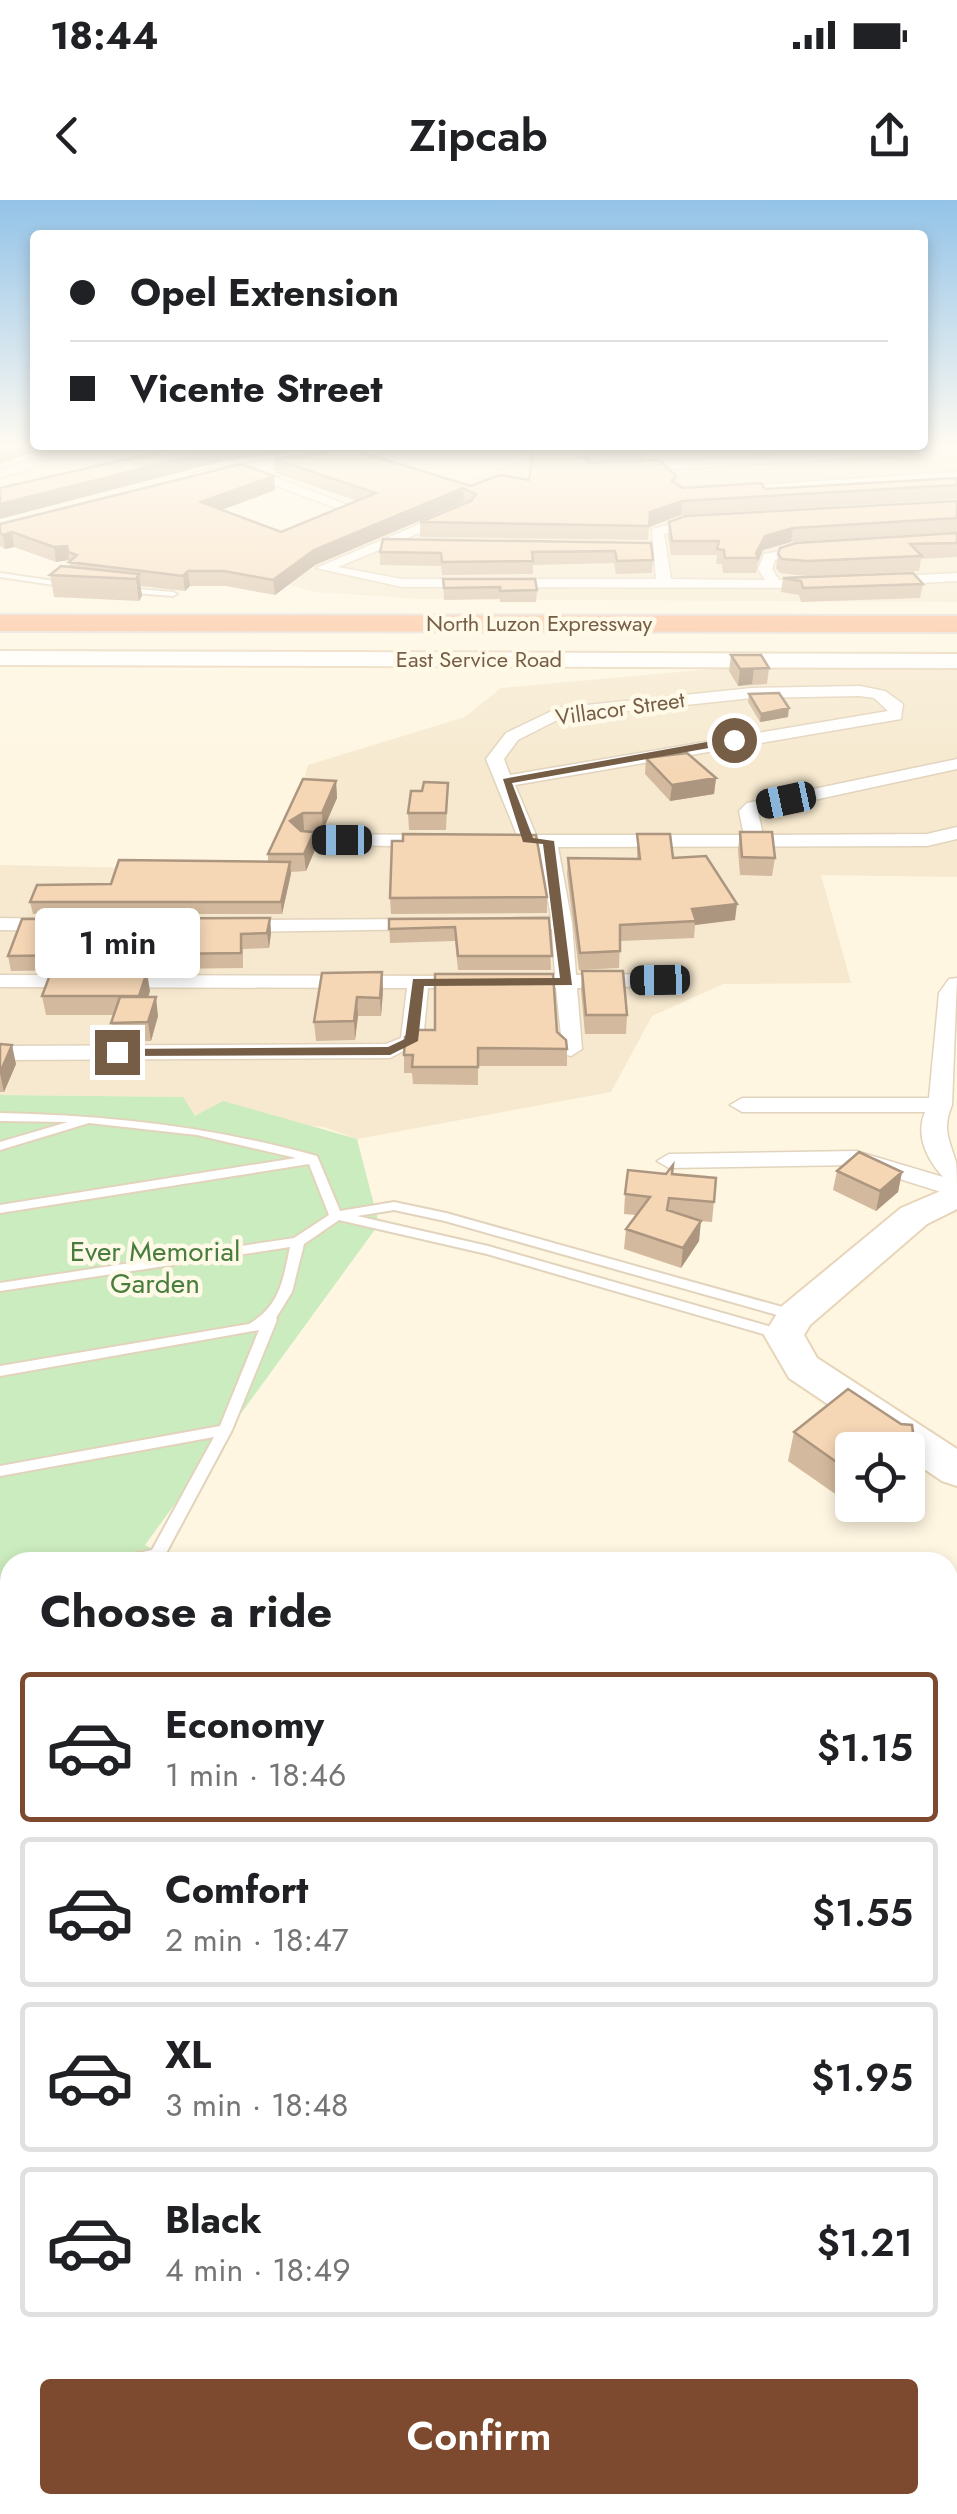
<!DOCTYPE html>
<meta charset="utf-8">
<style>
body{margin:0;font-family:Jost,sans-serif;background:#f6f6f6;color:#202124;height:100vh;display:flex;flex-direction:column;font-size:38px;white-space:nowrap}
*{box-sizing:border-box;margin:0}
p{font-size:32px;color:#757577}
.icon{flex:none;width:55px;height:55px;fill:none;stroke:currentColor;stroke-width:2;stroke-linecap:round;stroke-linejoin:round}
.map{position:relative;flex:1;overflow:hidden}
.drawer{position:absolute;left:0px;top:1352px;width:958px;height:962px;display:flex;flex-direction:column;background:#fff;border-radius:30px 30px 0 0;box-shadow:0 5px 15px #0003}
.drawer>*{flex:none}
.banner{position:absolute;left:30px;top:30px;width:898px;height:220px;border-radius:10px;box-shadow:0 5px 15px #0003;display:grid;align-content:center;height:220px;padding:0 40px;background:#fff}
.fabs{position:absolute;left:835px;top:1232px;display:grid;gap:20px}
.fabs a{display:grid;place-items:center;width:90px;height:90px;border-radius:10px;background:#fff;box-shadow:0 5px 15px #0003;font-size:50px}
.end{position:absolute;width:45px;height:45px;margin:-22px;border:12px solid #765d46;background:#fff;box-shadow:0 0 0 5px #fff}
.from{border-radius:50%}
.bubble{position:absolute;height:70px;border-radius:10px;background:#fff;box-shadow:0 5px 15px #0003;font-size:32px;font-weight:600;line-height:70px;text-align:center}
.car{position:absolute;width:30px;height:60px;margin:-30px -15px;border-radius:12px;box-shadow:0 0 8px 2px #0007;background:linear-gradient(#222 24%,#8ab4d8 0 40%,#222 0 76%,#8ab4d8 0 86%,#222 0)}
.banner b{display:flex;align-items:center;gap:35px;height:95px;font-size:38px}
.banner b+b{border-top:2px solid #e0e0e0}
.banner i{width:25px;height:25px;background:#202124}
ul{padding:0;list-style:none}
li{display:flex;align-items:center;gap:30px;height:150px;margin:0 20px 15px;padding:0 20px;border:5px solid #e0e0e0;border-radius:10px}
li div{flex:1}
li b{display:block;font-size:38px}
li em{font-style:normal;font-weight:600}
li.selected{border-color:#7e4a2f}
li>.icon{width:90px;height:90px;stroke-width:1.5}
h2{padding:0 40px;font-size:45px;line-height:120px}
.action{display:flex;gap:20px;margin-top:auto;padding:20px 40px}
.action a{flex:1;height:115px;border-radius:10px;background:#7e4a2f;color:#fff;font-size:40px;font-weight:600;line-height:115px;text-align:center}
.status{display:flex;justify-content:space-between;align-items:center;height:70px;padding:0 50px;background:#fff;direction:ltr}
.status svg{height:28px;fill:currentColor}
header{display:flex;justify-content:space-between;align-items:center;height:130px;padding:0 40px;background:#fff;font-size:45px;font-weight:600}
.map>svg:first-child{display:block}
.residential{fill:#f6e9cf}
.green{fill:#cbecbe}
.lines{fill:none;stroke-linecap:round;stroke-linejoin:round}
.lane-casing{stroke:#e2d3bc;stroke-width:4}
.street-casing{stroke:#e2d3bc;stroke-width:3}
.secondary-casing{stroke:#e8d5b9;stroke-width:4}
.highway-casing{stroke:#e1dbd6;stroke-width:4}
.lane{fill:#fff;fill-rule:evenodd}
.street{fill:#fff;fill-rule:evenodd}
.secondary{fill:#fff;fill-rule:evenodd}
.highway{fill:#fcbc93;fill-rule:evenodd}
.wall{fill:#d3b99d}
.shaded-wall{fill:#ac967f}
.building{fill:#f5d7b6;stroke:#ac967f;stroke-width:2.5}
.route{fill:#765d46}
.labels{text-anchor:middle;stroke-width:9;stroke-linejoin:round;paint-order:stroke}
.far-street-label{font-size:22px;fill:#765d46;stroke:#fff9e8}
.park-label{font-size:28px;fill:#487d3d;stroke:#fff9e8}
</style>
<div class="status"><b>18:44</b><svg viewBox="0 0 49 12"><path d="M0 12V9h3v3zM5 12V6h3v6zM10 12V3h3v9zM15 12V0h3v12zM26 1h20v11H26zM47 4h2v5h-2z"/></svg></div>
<header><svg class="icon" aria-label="back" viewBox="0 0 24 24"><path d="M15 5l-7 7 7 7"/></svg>Zipcab<svg class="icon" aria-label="share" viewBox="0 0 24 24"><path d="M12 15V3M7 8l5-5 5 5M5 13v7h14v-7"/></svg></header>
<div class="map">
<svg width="957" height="2314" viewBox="0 0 957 2314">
<rect width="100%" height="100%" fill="#fef6e1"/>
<path class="residential" d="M957,248V402L421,399L315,392L259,376L445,289L551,249Z
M746,466L957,467V677L821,675L851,783L723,784L652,816L611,892L357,939L324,927L195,916L182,897L0,895V665L280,671L308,565L465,517L501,488Z"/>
<path class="green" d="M0,895L183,897L195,916L223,901L357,939L379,1024L145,1345L177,1362H10V1854L0,1877Z"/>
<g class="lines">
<defs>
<path id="lane" d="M0,373L68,383L72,385L68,387L0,377Z
M125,388L173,392L177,394L173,396L122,392L121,390Z
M0,913C109,915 213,927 317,956L340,1011L394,1002L446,1013L800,1112L802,1115L795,1120L445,1021L394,1010L357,1016L488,1046L789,1132L791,1135L789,1138L784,1140L487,1054L339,1020L304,1044L292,1092L276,1118L277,1120L232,1230L165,1355V1362H113L115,1358L152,1350L214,1237L0,1276V1266L220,1226L259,1130L0,1176V1166L249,1124C280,1106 283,1080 290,1047L0,1091V1083L294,1038L329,1015L309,964L0,1013V1005L296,958L197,935L89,923L0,950V942L68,922L0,921Z
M10,1378V1390L0,1392V1380Z
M10,1506V1520L0,1522V1508Z
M10,1680V1696L0,1698V1682Z
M10,1701V1723L0,1730V1708Z"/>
<path id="street" d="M903,248H957V252L627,272L621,268L627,264Z
M30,260L36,264L34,267L0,278V270Z
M236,265H244L348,305L336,308L236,271Z
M957,272V280L729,295L723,291L729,287Z
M455,309L462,313L460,316L338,367L402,379H656L652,329L703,316L710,320L708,323L664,334L671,379L765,380L758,369L764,354L815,345L820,346V352L775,360L772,369L779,380H816L823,384L816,388L402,387L316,368Z
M957,373V381L884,385L877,381L884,377Z
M860,486L885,491L903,504L901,519L515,585L536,635H744L739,611L747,603L957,559V569L758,612L763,635L927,634L957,627V639L927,646L558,647L572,723L576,775L659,774L670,780L659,786L577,788L582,849L571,856L563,854L556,788H516L505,782L516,776L555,775L552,729L514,730L504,724L514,718L551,717L539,647H511L502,641L517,635L486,559L506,533L558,508L752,488ZM860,496L874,498L888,511L510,575L504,559L518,540L561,518L752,498Z
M304,634L438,635L447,641L438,647L297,644L295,640Z
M0,718L56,719L66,725L56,731L0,730Z
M426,719L436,725L433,729L234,732L224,726L234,720Z
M0,775L473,776L484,782L473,788H428L423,841L390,858L0,860V846L386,844L401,838L407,788L0,787Z
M957,778L952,905C942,930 949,939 956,962C957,971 957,987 957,997L855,965L669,968L657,961L669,954L856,951L943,977C927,959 915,936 925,912H742L730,905L742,898H929L939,793L949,779Z
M948,1653L957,1656V1690L948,1686Z
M948,2107L957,2111V2157L948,2153Z
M832,2305H879L876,2314H829Z"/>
<path id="secondary" d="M348,248H399L390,253L289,265L197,284L188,278L197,272Z
M0,451L957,454V468L0,465Z
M957,984V1009L927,1024L810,1125L804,1135L817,1158L957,1249V1286L942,1281L908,1258V1250H896L789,1178L764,1135L781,1107L901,1008Z
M957,1517V1575L948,1579V1520Z
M203,2305H271L268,2314H200Z"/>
<path id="highway" d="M0,415L957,416V432L0,431Z"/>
</defs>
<use href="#lane" class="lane-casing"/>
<use href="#street" class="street-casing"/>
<use href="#secondary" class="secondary-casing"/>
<use href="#highway" class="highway-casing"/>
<use href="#lane" class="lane"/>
<use href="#street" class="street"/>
<use href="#secondary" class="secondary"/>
<use href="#highway" class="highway"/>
</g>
<path class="wall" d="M534,248H646L645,259L588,263L676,276L675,283L683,288L765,289L957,278V299L681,315L649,327L648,340L420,337V322L467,303L464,302L315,365L275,395L226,386H190L185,391L140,386L142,396L139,401L54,397L50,375L70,367L69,360L56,362L14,347L5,349L0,346V324L275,290L221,310L281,332L357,301L275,273L274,259L471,286L529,280Z
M957,301V332L791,342L763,350L758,362L756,373H723L722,364H716L717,355H671L668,336L669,322Z
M957,333V357L921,359L919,371L806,376L780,373L776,368L778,354Z
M651,343L653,360L652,373L616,374L614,363L533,365V374L442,375L441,366L380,365V352Z
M783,378L923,384L920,398L801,402L799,395L781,392Z
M443,379L537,390L536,402H500V399L444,400Z
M731,455L769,468L767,484L738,486L729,471Z
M749,494L788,517L760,522L748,502Z
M646,558L716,578L714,594L670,601L645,574Z
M303,579L336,581L337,598L323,630L302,632L315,650L306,671L291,672L282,714H33L30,702L268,662V654Z
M448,583L446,630H409L408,613L422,591Z
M740,632L775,658L772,676L740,675L738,650Z
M637,634L673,658L735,720L695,725L694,738L620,741L619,768L579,770L567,674L568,658L637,659Z
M547,697V713L391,714L390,698Z
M270,718L271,733L269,748L243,749V768L11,771L8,756Z
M549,718L551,770H458L455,741L390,743L389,719Z
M582,771L627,815L626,834H585L581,790Z
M382,772L383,791L381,816H358L355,840L316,841L314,822Z
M150,791L148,797L158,816L151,841L115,842L111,823L114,815H46L42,796Z
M557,832L567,849V866H478V885L413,884L412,873H404V855Z
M0,844L16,864L4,892H0Z
M837,971L902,972L898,992L876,1011L833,990Z
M672,974L716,978L712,1022L700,1021L699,1041L681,1068L624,1049L626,1029L636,1015L624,1014L625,994Z
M794,1232H913L908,1253V1250H852V1304L851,1305L788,1261Z"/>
<path class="shaded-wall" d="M0,248H48L0,263Z
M222,248H317V249L223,261L0,319V304Z
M590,249V262L580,269L581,255Z
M274,276L275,290L203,317L201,302Z
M463,288L464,302L315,365L275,395L273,380L314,350Z
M682,301L681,315L649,327L650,312Z
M793,328L791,342L763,350L758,362L756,353L765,336Z
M12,332L14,347L5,349L3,335Z
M67,346L69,360L56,362L54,347Z
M188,371L190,386L185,391L183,376Z
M139,374L142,396L139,401L136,379Z
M754,468L752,484L738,486L740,469Z
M789,508L788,517L760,522L761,514Z
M716,578L714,594L670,601L672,585Z
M336,581L337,598L323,630L322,613Z
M303,613L304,630L291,639L290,621Z
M314,632L315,650L306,671L304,654Z
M290,662L291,674L282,714L281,702Z
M737,704L735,720L695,725L692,709Z
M270,718L271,733L269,748L267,733Z
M147,772L150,791L142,815L139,796Z
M382,772L383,791L381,816L380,798Z
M156,797L158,816L151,841L148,822Z
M357,797L358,816L355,840L354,821Z
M12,845L16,864L4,892L0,873Z
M902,972L898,992L876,1011L880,991Z
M701,1021L699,1041L681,1068L683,1048Z
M913,1232L908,1253V1250H890Z"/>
<path class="building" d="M176,248H224L0,304V288Z
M534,248H610L590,249L581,255L588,263L659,260L676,276L672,281L683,288L761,283L765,289L957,278V285L682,301L650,312L649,326L420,322L471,301L476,294L463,288L314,350L273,380L224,371H188L183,376L69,362L77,355L68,352L67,346L54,347L12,332L3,335L0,333V324L241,264L274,276L201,302L281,332L376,293L274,259L350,249L471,286L500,275L529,280L533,251Z
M957,301V318L793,328L765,336L756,353L758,358H725L724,350L717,349L719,341H672L669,322L685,316Z
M957,333V343L910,344L922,356L808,361L782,359L778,354L780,348L796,343Z
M383,339L651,343L653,360L617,361L615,351L532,352L533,361L442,362L441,353L380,352Z
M61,366L139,374L136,379L50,375Z
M913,373L923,384L803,388L801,381L783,378Z
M443,379H535L537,390L500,391V387L444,388Z
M731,455H761L769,468L740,469Z
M779,493L789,508L761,514L749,494Z
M687,553L716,578L672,585L646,558Z
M303,579L336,581L322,613H303L290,621L301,631L314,632L304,654H268Z
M424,582L448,583L446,613H408L411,591H422Z
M740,632H772L775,658L742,657Z
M403,634L536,635L547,697L390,698L392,641H403Z
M637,634H670L673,658L706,656L737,704L692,709L696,721L620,725V751L580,753L568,658L640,659Z
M119,660L290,662L281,702H30L37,685L111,684Z
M270,718L267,733L241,734V753L8,756L22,719Z
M549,718L552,756H458L455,727L389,729V719Z
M582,771H623L627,815H586Z
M51,772H147L139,796H42Z
M382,772L380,798L357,797L354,821L314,822L322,773Z
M435,774H553L557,832L566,840L567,849L478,848V867H412L413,855H404L405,837L418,830H435Z
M120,797H156L148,822L111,823Z
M0,844L12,845L0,873Z
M859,952L902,972L880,991L837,971Z
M673,965L672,974L716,978L714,1002L669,998L667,1010L701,1021L683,1048L626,1029L650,997L625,994L628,970L666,974Z
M848,1189L901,1224L912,1225L913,1232L890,1250H852V1273L794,1232Z"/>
<linearGradient id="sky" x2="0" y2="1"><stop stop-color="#93c3e8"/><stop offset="0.43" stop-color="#fffbf2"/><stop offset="1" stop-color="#fffbf2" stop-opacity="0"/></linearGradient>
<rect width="957" height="572" fill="url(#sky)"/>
<path class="route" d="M734,537L737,543L512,583L533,638L554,641L572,785L424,786L418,841L390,855L117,856L110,852L117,849L388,847L405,839L413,779L560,778L543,644L523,642L503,579Z"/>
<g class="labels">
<g class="far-street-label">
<text x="539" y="431">North Luzon Expressway</text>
<text x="479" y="467">East Service Road</text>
<text transform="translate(620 508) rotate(-8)" y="8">Villacor Street</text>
</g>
<g class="park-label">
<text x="155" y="1061">Ever Memorial<tspan x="155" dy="32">Garden</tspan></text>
</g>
</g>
</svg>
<div class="fabs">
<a><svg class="icon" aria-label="locate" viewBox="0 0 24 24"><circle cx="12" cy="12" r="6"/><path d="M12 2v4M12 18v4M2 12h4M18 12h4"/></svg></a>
</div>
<i class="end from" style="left:734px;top:540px"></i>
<i class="end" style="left:117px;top:852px"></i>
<div class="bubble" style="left:35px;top:708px;width:165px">1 min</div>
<i class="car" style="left:786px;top:600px;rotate:258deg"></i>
<i class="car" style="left:342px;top:640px;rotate:270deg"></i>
<i class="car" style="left:660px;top:780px;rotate:269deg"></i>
<div class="banner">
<b><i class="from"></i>Opel Extension</b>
<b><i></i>Vicente Street</b>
</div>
<section class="drawer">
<h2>Choose a ride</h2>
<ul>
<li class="selected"><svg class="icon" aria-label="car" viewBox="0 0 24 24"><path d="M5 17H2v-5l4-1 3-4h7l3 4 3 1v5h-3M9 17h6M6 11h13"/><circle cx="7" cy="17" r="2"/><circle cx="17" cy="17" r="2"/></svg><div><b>Economy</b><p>1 min · 18:46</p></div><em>$1.15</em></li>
<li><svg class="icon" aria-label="car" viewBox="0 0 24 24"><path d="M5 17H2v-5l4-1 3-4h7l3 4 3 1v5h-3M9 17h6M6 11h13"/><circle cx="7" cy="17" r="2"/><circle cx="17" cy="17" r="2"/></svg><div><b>Comfort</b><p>2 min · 18:47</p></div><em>$1.55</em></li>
<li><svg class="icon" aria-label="car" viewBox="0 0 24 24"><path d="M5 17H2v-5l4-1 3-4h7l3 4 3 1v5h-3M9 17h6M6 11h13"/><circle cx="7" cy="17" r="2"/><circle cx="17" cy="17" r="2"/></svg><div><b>XL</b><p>3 min · 18:48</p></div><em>$1.95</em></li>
<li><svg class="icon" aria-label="car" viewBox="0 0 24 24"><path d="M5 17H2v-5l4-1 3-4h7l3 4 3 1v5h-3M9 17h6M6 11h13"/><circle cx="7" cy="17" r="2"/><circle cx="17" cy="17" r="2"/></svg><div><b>Black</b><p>4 min · 18:49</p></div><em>$1.21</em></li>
</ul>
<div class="action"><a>Confirm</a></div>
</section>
</div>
